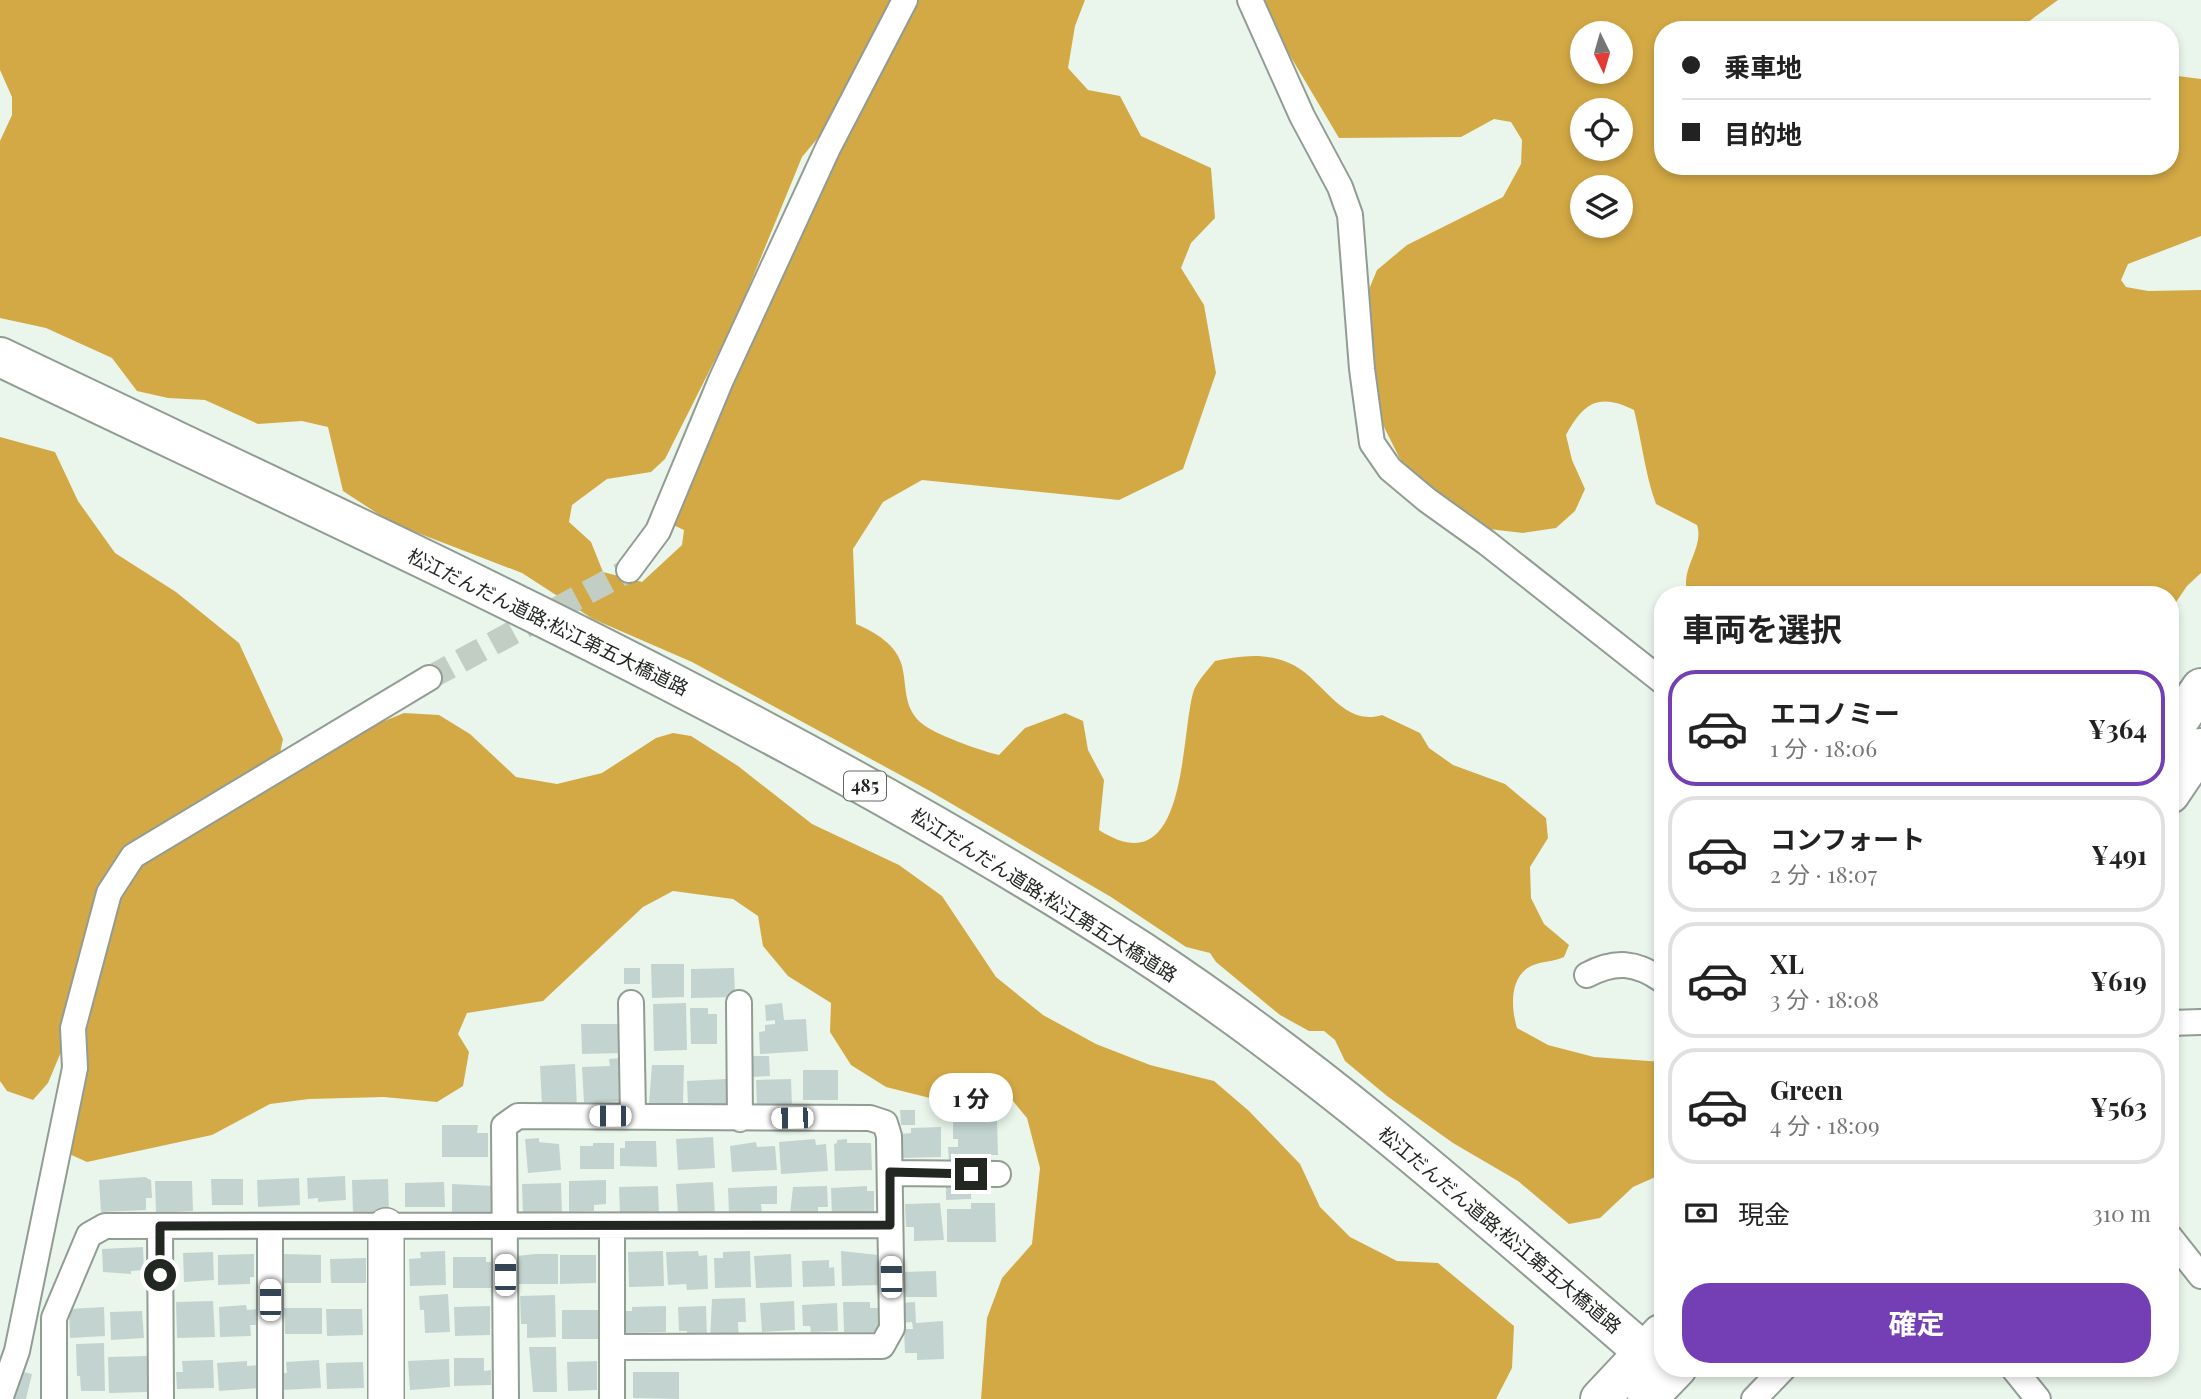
<!DOCTYPE html>
<html lang="ja">
<meta charset="utf-8">
<style>
body{margin:0;font-family:"Playfair Display","Noto Sans JP",serif;background:#f6f6f6;color:#222;height:100vh;display:flex;flex-direction:column;font-size:26px;white-space:nowrap}
*{box-sizing:border-box;margin:0}
p{font-size:23px;color:#767676}
.icon{flex:none;width:38px;height:38px;fill:none;stroke:currentColor;stroke-width:2;stroke-linecap:round;stroke-linejoin:round}
.map{position:relative;flex:1;overflow:hidden}
.sheet{position:absolute;left:1654px;top:586px;width:525px;height:791px;display:flex;flex-direction:column;background:#fff;border-radius:28px;box-shadow:0 4px 10px #0003}
.sheet>*{flex:none}
.guide{position:absolute;left:1654px;top:21px;width:525px;height:154px;border-radius:28px;box-shadow:0 4px 10px #0003;display:grid;align-content:center;height:154px;padding:0 28px;background:#fff}
.needle{width:46px;rotate:175deg}
.tools{position:absolute;left:1570px;top:21px;display:grid;gap:14px}
.tools a{display:grid;place-items:center;width:63px;height:63px;border-radius:50%;background:#fff;box-shadow:0 4px 10px #0003;font-size:35px}
.end{position:absolute;width:32px;height:32px;margin:-16px;border:9px solid #222722;background:#fff;box-shadow:0 0 0 4px #fff}
.from{border-radius:50%}
.bubble{position:absolute;height:49px;border-radius:24px;background:#fff;box-shadow:0 4px 10px #0003;font-size:23px;font-weight:700;line-height:49px;text-align:center}
.car{position:absolute;width:21px;height:42px;margin:-21px -10px;border-radius:9px;box-shadow:0 0 5px 2px #0007;background:linear-gradient(#fff 24%,#345 0 40%,#fff 0 76%,#345 0 86%,#fff 0)}
.guide b{display:flex;align-items:center;gap:24px;height:66px;font-size:26px}
.guide b+b{border-top:2px solid #e0e0e0}
.guide i{width:18px;height:18px;background:#222}
ul{padding:0;list-style:none}
li{display:flex;align-items:center;gap:21px;height:116px;margin:0 14px 10px;padding:0 14px;border:4px solid #e0e0e0;border-radius:28px}
li div{flex:1}
li b{display:block;font-size:26px}
li em{font-style:normal;font-weight:700}
li.current{border-color:#743eb5}
li>.icon{width:63px;height:63px;stroke-width:1.5}
h2{padding:0 28px;font-size:32px;line-height:84px}
.pay{display:flex;align-items:center;gap:18px;height:77px;padding:0 28px;font-size:26px}
.pay p{margin-inline-start:auto}
.cta{display:flex;gap:14px;margin-top:auto;padding:14px 28px}
.cta a{flex:1;height:80px;border-radius:28px;background:#743eb5;color:#fff;font-size:28px;font-weight:700;line-height:80px;text-align:center}
.map>svg:first-child{display:block}
.forest{fill:#d3a945;fill-rule:evenodd}
.building{fill:#c3d4d0}
.lines{fill:none;stroke-linecap:round;stroke-linejoin:round}
.street-tunnel{stroke:#c2cdc3;stroke-width:24;stroke-dasharray:24 12;stroke-linecap:butt}
.street-casing{stroke:#919c92;stroke-width:28}
.secondary-casing{stroke:#919c92;stroke-width:38}
.highway-casing{stroke:#919c92;stroke-width:42}
.street{stroke:#fff;stroke-width:24}
.secondary{stroke:#fff;stroke-width:35}
.highway{stroke:#fff;stroke-width:38}
.route{stroke:#222722;stroke-width:9}
.labels{text-anchor:middle;stroke-width:5;stroke-linejoin:round;paint-order:stroke}
.shield{fill:#fff;stroke:#646864;stroke-width:2}
.shield-label{font-size:18px;font-weight:bold;fill:#222722}
.street-label{font-size:19px;fill:#222722;stroke:#fff}
</style>
<div class="map">
<svg width="2201" height="1399" viewBox="0 0 2201 1399">
<rect width="100%" height="100%" fill="#eaf6eb"/>
<path class="forest" d="M0,0H890L822,133L802,157L737,316L665,459L651,472L607,479L572,505L569,522L591,542L603,572L642,582L682,545L684,530L673,525L678,496L832,166L919,0H1085L1075,26L1068,68L1088,90L1120,96L1141,136L1211,168L1215,218L1191,243L1181,268L1204,305L1216,373L1183,469L1119,500L922,480L883,502L853,549L856,624C875,632 897,645 902,666C907,686 903,706 920,722C933,734 981,751 999,755L1025,728L1065,713L1083,721L1088,750L1104,780L1099,830C1187,887 1180,741 1193,693C1196,682 1208,670 1215,661C1240,656 1264,652 1289,663C1322,676 1341,728 1382,715L1420,733L1429,748L1453,765L1505,784L1546,818L1548,838L1530,867L1531,898L1544,924L1569,945L1564,957C1554,962 1541,961 1531,966C1509,977 1511,1008 1517,1028L1548,1045L1594,1057L1662,1062V1174L1633,1187L1600,1218L1569,1224L1518,1181L1453,1143L1387,1096L1345,1061L1335,1040L1324,1031H1309L1280,1015L1216,962L1210,953L1186,947L1111,897L928,790L692,662L593,619L522,573L392,523L343,491L328,427L302,421L258,424L205,400L168,398L137,391L112,358L46,328L0,318V141L12,115V97L0,70Z
M1257,0H2058L2024,25L2023,30H1662V166H2170V75L2201,79V236L2128,264L2121,280L2126,287L2148,291L2201,290V573L2187,586L2170,611V595H1689C1677,571 1705,549 1697,525L1656,504C1645,474 1642,442 1634,410C1599,393 1584,402 1566,435L1572,460L1585,489L1575,511L1556,528L1523,533L1489,529L1439,497L1402,463L1379,417L1365,299L1377,270L1407,245L1503,197L1521,164L1522,140L1511,122L1494,119L1461,137L1339,138ZM1582,33H1620V72H1582ZM1582,110H1620V149H1582ZM1582,187H1620V226H1582Z
M0,437L55,452L78,501L115,553L176,592L239,643L283,739L279,758L167,826L91,924L74,974L63,1023L61,1052L48,1083L33,1100L7,1091L0,1081Z
M404,713L439,715L470,734L516,777L557,784L602,773L656,738L673,733L691,736L738,766L812,824L899,865L942,896L996,977L1043,1015L1096,1044L1150,1065L1214,1081L1249,1111L1300,1164L1320,1207L1350,1237L1397,1261L1438,1263L1514,1326L1512,1368L1496,1399H981L987,1318L1002,1278L1032,1244L1040,1168L1027,1118L1008,1095L987,1088L930,1098L886,1087L851,1065L830,1032L831,1003L788,976L763,946L758,916L733,899L673,891L643,907L543,1001L467,1013L458,1034L469,1052L463,1086L437,1102L384,1097L309,1099L270,1104L212,1135L87,1162L67,1153L79,1027L115,896L141,859L372,726Z"/>
<path class="building" d="M651,964H684V997L652,998Z
M624,968H640V984H624Z
M734,968L735,997L691,998V969Z
M686,1003L687,1050L654,1051L653,1004Z
M782,1003L784,1020L806,1019L808,1051L760,1054L759,1032L765,1031V1025L775,1024V1020L766,1021L765,1005Z
M690,1008H708V1014H717V1044H691Z
M581,1024H621L622,1053L582,1054Z
M751,1056H769L770,1076L751,1077Z
M622,1058L624,1094H619V1101L584,1103L582,1067L610,1066L609,1059Z
M575,1064L577,1108L542,1106L540,1066Z
M652,1065H684L683,1104L649,1103Z
M803,1070H838V1100H803Z
M726,1079L727,1105L688,1106L687,1081Z
M791,1079L792,1106L757,1107L756,1080Z
M900,1110H915V1125H901Z
M997,1121L998,1155H973L974,1162L949,1163L948,1147H958V1139H953V1122Z
M442,1125H478L477,1133H488V1157H442Z
M941,1127V1157L901,1158V1134L911,1133V1128Z
M713,1137L715,1168L678,1170L676,1139Z
M539,1138V1142L559,1144L561,1170L528,1173L525,1139Z
M815,1139L816,1145L826,1144L828,1171L781,1174L779,1142Z
M847,1139V1143H871L872,1170L835,1171L834,1144L837,1143V1140Z
M625,1141H656L657,1167L620,1166V1148H625Z
M756,1142L757,1147L775,1146L777,1170L732,1172L730,1146Z
M593,1143H614V1169H580V1146H593Z
M345,1176L346,1200L318,1202V1198L308,1199L307,1178Z
M145,1177L151,1180L152,1198H146V1210L101,1212L99,1180Z
M299,1178L300,1205L258,1207L257,1180Z
M211,1179H243V1205H212Z
M388,1179L389,1213L353,1214L352,1180Z
M606,1180V1204L594,1205V1211L569,1212V1181Z
M155,1181H192L193,1211L156,1213Z
M444,1182L445,1207H405V1183Z
M713,1182L715,1213L678,1215L676,1184Z
M561,1183L562,1215L523,1216L522,1184Z
M946,1183H971V1199L946,1200Z
M452,1184L495,1186V1213H452Z
M658,1186L659,1214H620L619,1187Z
M777,1186V1204H761L762,1213L729,1214L728,1188Z
M827,1186L828,1207H818V1212L790,1214L793,1187Z
M867,1186V1191H874V1213L832,1217L831,1188Z
M940,1203L944,1240L914,1241V1227H906L905,1204Z
M971,1203H995L996,1242H947V1209H971Z
M143,1247L144,1270L131,1271V1274L103,1272L102,1249Z
M445,1251L446,1285L410,1286L409,1259L421,1258L420,1252Z
M663,1251L664,1286L629,1287L628,1252Z
M698,1251L699,1256L707,1255L708,1289L687,1290L686,1284L668,1285L666,1252Z
M750,1251L751,1287L715,1288L714,1258H723V1252Z
M841,1251L878,1255L879,1285L842,1286Z
M213,1252L214,1280L184,1282L183,1253Z
M254,1254V1277H250V1284L218,1285V1255Z
M282,1254L321,1255V1283H282Z
M536,1254H558V1284H517L516,1256Z
M791,1254L792,1287L756,1288L754,1256Z
M560,1255H596V1283L560,1284Z
M453,1257H486V1262H493V1288H453Z
M366,1258V1283H331L330,1259Z
M829,1260V1268L834,1267L835,1286L803,1287L802,1261Z
M936,1271L937,1297H905L903,1272Z
M448,1294L450,1332L425,1333L424,1310H420L419,1296Z
M555,1295L556,1337L527,1338V1324H521L520,1296Z
M745,1298L746,1322H738L739,1338L710,1340L712,1299Z
M213,1301L215,1337L177,1338L176,1302Z
M794,1301L795,1330L762,1332L760,1303Z
M843,1302H870V1308H879L880,1332H844Z
M915,1302L916,1323L943,1321L944,1359L917,1360V1353H905L904,1329H913L912,1322L900,1323L899,1303Z
M837,1303L838,1331L811,1332L810,1326H803L802,1305Z
M246,1305L247,1310L259,1309V1325H250L251,1336L220,1337L219,1307Z
M490,1306V1335L455,1336L454,1307Z
M666,1306V1332L625,1333L624,1311H632V1307Z
M706,1306L707,1337L687,1342V1331H679L678,1307Z
M104,1307L105,1336L70,1338L69,1309Z
M284,1308H322V1334H285Z
M326,1309H362L363,1335L327,1336Z
M562,1310H601V1339H562Z
M142,1311L144,1338L111,1340L110,1312Z
M104,1343L105,1391H81L80,1376H77L76,1344Z
M529,1347H556L557,1392H533Z
M147,1356V1392L109,1393L108,1357Z
M454,1358H484V1371L491,1370V1385L454,1386Z
M449,1359L450,1387L410,1390L408,1361Z
M213,1360L214,1388L177,1389L176,1372H183L182,1361Z
M319,1360L321,1388L282,1390L281,1373H287L286,1362Z
M247,1361V1366L259,1365L260,1388L219,1391L217,1363Z
M597,1361V1390L568,1391L567,1362Z
M363,1362L364,1388L327,1389L326,1363Z
M20,1371L32,1374L26,1399H14Z
M633,1372H679V1399L633,1398Z"/>
<g class="lines">
<path class="street-tunnel" d="M429,678L629,570"/>
<defs>
<path id="street" d="M1250,0L1302,116L1340,187L1350,215L1362,369L1372,443L1390,469L1427,500L1487,543L1662,681
M629,570L658,531L721,380L828,148L905,0
M1587,975C1615,960 1636,962 1662,980
M631,1003L633,1116
M739,1003L740,1119
M2170,1023L2201,1022
M890,1173L998,1174
M160,1226L161,1399
M612,1226V1399
M2170,1237L2201,1276
M2013,1368L2038,1399
M0,1399L17,1351L75,1068L73,1028L109,893L133,856L429,678
M54,1399V1318L89,1235L105,1226L890,1225
M270,1399V1226
M506,1399L504,1126L518,1116L870,1118L885,1123L889,1136L892,1328L882,1346L613,1347
M1754,1399L1784,1368"/>
<path id="secondary" d="M386,1226V1399"/>
<path id="highway" d="M0,357C386,542 781,718 1141,951C1327,1073 1494,1223 1662,1368
M2170,734L2201,688
M2170,794L2201,748
M1600,1399L1661,1334
M1647,1399L1677,1368"/>
</defs>
<use href="#street" class="street-casing"/>
<use href="#secondary" class="secondary-casing"/>
<use href="#highway" class="highway-casing"/>
<use href="#street" class="street"/>
<use href="#secondary" class="secondary"/>
<use href="#highway" class="highway"/>
</g>
<g class="lines">
<path class="route" d="M160,1275V1226L890,1225V1172L971,1174"/>
</g>
<g class="labels">
<rect class="shield" x="844" y="771.5" width="42" height="29" rx="5"/>
<g class="shield-label">
<text x="865" y="792">485</text>
</g>
<g class="street-label">
<text transform="translate(548 622) rotate(26)" y="7">松江だんだん道路;松江第五大橋道路</text>
<text transform="translate(1044 895) rotate(32)" y="7">松江だんだん道路;松江第五大橋道路</text>
<text transform="translate(1500 1230) rotate(40)" y="7">松江だんだん道路;松江第五大橋道路</text>
</g>
</g>
</svg>
<div class="tools">
<a><svg class="needle" viewBox="-14 -14 28 28"><path d="M0-13l5 13h-10z" fill="#e53935"/><path d="M0 13l5-13h-10z" fill="#767676"/></svg></a>
<a><svg class="icon" aria-label="locate" viewBox="0 0 24 24"><circle cx="12" cy="12" r="6"/><path d="M12 2v4M12 18v4M2 12h4M18 12h4"/></svg></a>
<a><svg class="icon" aria-label="layers" viewBox="0 0 24 24"><path d="M12 4l9 5-9 5-9-5zM3 14l9 5 9-5"/></svg></a>
</div>
<i class="end from" style="left:160px;top:1275px"></i>
<i class="end" style="left:971px;top:1174px"></i>
<div class="bubble" style="left:929px;top:1073px;width:84px">1 分</div>
<i class="car" style="left:610px;top:1116px;rotate:270deg"></i>
<i class="car" style="left:792px;top:1118px;rotate:269deg"></i>
<i class="car" style="left:505px;top:1275px;rotate:0deg"></i>
<i class="car" style="left:891px;top:1277px;rotate:359deg"></i>
<i class="car" style="left:270px;top:1300px;rotate:0deg"></i>
<div class="guide">
<b><i class="from"></i>乗車地</b>
<b><i></i>目的地</b>
</div>
<section class="sheet">
<h2>車両を選択</h2>
<ul>
<li class="current"><svg class="icon" aria-label="car" viewBox="0 0 24 24"><path d="M5 17H2v-5l4-1 3-4h7l3 4 3 1v5h-3M9 17h6M6 11h13"/><circle cx="7" cy="17" r="2"/><circle cx="17" cy="17" r="2"/></svg><div><b>エコノミー</b><p>1 分 · 18:06</p></div><em>¥364</em></li>
<li><svg class="icon" aria-label="car" viewBox="0 0 24 24"><path d="M5 17H2v-5l4-1 3-4h7l3 4 3 1v5h-3M9 17h6M6 11h13"/><circle cx="7" cy="17" r="2"/><circle cx="17" cy="17" r="2"/></svg><div><b>コンフォート</b><p>2 分 · 18:07</p></div><em>¥491</em></li>
<li><svg class="icon" aria-label="car" viewBox="0 0 24 24"><path d="M5 17H2v-5l4-1 3-4h7l3 4 3 1v5h-3M9 17h6M6 11h13"/><circle cx="7" cy="17" r="2"/><circle cx="17" cy="17" r="2"/></svg><div><b>XL</b><p>3 分 · 18:08</p></div><em>¥619</em></li>
<li><svg class="icon" aria-label="car" viewBox="0 0 24 24"><path d="M5 17H2v-5l4-1 3-4h7l3 4 3 1v5h-3M9 17h6M6 11h13"/><circle cx="7" cy="17" r="2"/><circle cx="17" cy="17" r="2"/></svg><div><b>Green</b><p>4 分 · 18:09</p></div><em>¥563</em></li>
</ul>
<div class="pay"><svg class="icon" aria-label="cash" viewBox="0 0 24 24"><path d="M3 7h18v10H3z"/><circle cx="12" cy="12" r="2"/></svg>現金<p>310 m</p></div>
<div class="cta"><a>確定</a></div>
</section>
</div>
